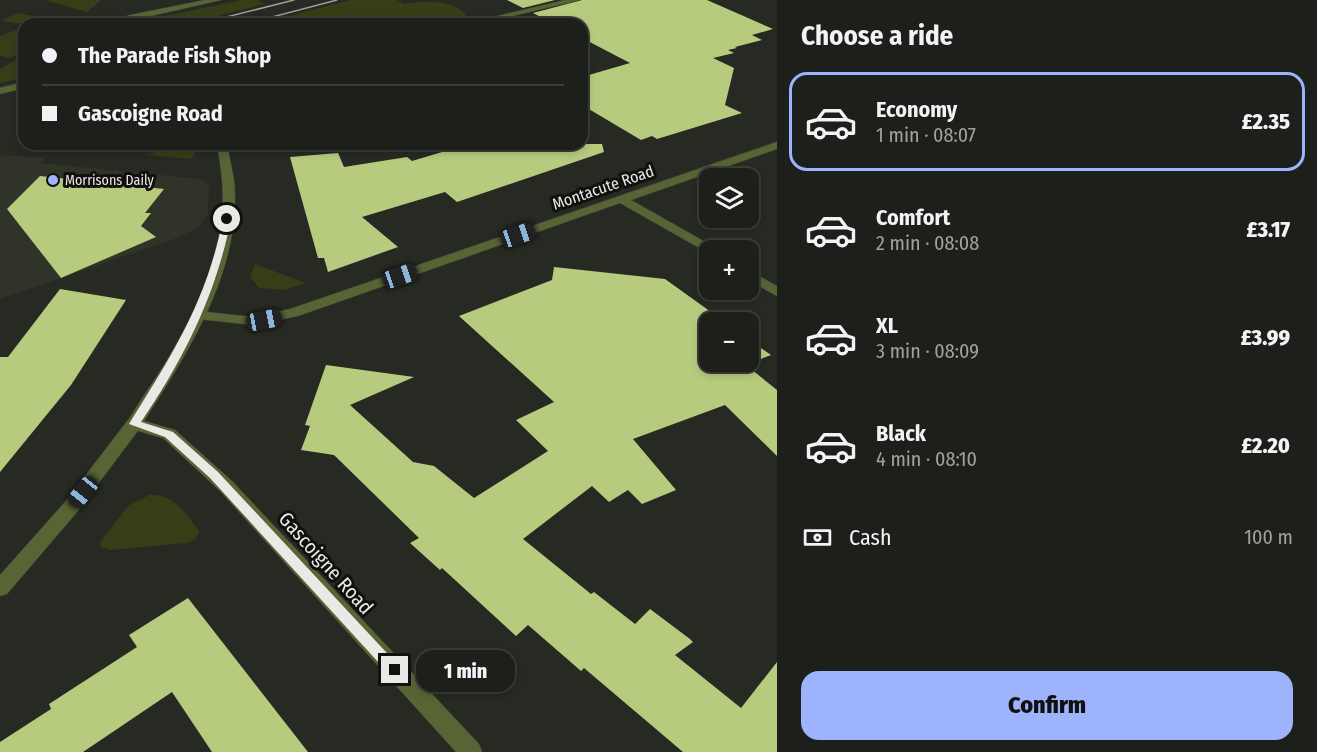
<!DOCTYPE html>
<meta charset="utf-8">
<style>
body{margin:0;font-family:"Fira Sans Condensed",sans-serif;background:#252723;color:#f1f3f6;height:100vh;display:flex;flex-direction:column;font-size:22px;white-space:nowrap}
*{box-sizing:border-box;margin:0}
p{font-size:20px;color:#a0a2a2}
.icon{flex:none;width:33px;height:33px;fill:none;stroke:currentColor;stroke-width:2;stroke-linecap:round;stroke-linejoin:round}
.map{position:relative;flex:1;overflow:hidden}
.drawer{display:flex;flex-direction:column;background:#1d1f1a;width:540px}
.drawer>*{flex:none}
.hud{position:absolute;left:18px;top:18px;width:570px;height:132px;border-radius:18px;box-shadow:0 3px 9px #0003,0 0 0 2px #3b3d39;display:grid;align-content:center;height:132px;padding:0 24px;background:#1d1f1a}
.tools{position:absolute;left:699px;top:168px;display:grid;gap:12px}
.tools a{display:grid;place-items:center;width:60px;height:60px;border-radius:12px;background:#1d1f1a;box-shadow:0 3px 9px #0003,0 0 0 2px #3b3d39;font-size:30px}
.end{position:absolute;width:27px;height:27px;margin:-14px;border:8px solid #e9eae6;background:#111;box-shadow:0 0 0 3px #111}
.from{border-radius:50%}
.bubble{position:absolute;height:42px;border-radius:18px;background:#1d1f1a;box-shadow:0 3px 9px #0003,0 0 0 2px #3b3d39;font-size:20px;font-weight:800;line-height:42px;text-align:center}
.car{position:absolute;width:18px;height:36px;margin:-18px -9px;border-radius:8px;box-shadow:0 0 4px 2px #0007;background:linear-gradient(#222 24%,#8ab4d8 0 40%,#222 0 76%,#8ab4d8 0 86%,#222 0)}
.hud b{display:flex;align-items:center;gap:21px;height:57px;font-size:22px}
.hud b+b{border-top:2px solid #3b3d39}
.hud i{width:15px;height:15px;background:#f1f3f6}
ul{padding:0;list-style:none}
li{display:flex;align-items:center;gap:18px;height:99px;margin:0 12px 9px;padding:0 12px;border:3px solid transparent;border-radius:18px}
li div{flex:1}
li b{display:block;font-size:22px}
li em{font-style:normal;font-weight:800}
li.active{border-color:#9db4fd}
li>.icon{width:54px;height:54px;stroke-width:1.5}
h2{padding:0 24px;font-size:27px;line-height:72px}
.pay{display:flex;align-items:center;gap:15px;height:66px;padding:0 24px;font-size:22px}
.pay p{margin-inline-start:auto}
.action{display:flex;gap:12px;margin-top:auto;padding:12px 24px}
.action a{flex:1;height:69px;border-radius:18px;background:#9db4fd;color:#111;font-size:24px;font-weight:800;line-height:69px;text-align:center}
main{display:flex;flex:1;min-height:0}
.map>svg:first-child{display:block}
.built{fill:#303327}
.green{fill:#353e17}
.building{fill:#b7cb7f}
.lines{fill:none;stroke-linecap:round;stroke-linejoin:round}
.minor-casing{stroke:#42443e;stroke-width:1}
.tertiary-casing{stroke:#42443e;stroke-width:1}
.minor{fill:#586434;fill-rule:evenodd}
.tertiary{fill:#586434;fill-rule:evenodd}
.tram{stroke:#9d9e99;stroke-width:1.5}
.route{fill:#e9eae6}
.poi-dot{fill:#9db4fd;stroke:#10110f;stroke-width:2}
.labels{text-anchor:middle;stroke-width:6;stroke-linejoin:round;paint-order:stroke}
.far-poi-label{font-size:14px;fill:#e9eae6;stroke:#10110f;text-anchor:start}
.street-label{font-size:16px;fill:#e9eae6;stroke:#10110f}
.near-street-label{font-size:20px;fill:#e9eae6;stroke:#10110f}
</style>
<main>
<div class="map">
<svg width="777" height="752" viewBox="0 0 777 752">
<rect width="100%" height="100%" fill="#272923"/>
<path class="built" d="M0,155L45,158L41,163L201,179L209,185L208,213L199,227L180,237L0,299Z"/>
<path class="green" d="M44,0H101L87,12Z
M242,0H257L265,4L186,24H127Z
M350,0H397L404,4C423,0 455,0 466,15L462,21L448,24H259Z
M16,13L65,21L67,23L24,24L2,21Z
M24,27V51L10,58L0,56V36Z
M24,55V78L0,83V69Z
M174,144H192L195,156L188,159L148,155Z
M255,264L306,283L284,290L260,288L250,278Z
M149,495C173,493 186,513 199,531L196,539L187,543L110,550L101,547L100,542L129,505Z"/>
<path class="building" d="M507,0H555L523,8Z
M582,0H707L773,29L752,35L762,40L735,47L737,48L728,50L734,53L713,58L734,68L725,105L742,113L657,139L652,136L641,140L582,105V77L630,63L582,38V24H554L533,13Z
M469,144H602L604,152L457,202L445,192L362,217L398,247L328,272L324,258H318L290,157L338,153L344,167L407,157L412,161Z
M40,176L164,189L145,213H151L141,226L156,237L61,278L7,209Z
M554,267L665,279L725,322H710V362H748V339L771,355L746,365L777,390V456L725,405L633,439L676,490L642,504L628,490L609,502L592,486L523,539L591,594L594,592L635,624L650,609L690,639L693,642L675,655L741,708L777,662V752H683L584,668L581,671L528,625L516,636L442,568L440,570L410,543L419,538L334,455L301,450L310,426L305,425L326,365L414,377L350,405L413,462L434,466L474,498L548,451L516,420L554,402L459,316L552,280Z
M60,289L126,300L71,385L0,472V357H8Z
M188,598L308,752H212L172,692L83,752H0V742L51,709L49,704L137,647L129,635Z"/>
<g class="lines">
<defs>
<path id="minor" d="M777,142V149L631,200L714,247L716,250H710V254L620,203L298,316L253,325L198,319L191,315L198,311L253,317L290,309Z
M748,270L777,286V296L748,280Z
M134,418L140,420L142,424L140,428L77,512L7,594L0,596V575L65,502L128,420Z"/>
<path id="tertiary" d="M205,0H221L116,24H103L130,15Z
M565,0H580L479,24H464Z
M24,82V88L0,94V88Z
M217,144H227C229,156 232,168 234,180C243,267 189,351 144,421L175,430L232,481L479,744L482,752H456L220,491L163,438L128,428L126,424C138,403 153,383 166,362C198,309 228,244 222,180C221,168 219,156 217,144Z"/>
</defs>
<use href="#minor" class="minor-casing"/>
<use href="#tertiary" class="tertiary-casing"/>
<use href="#minor" class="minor"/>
<use href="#tertiary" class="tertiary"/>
<path class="tram" d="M199,24L294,0
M245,24L337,0"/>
</g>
<path class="route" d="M227,217L231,219C216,295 184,359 141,422L173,432L218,472L399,666V675L395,676L390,675L210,478L165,437L129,424C173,353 206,303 223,219Z"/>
<circle class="poi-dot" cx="53" cy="180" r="6"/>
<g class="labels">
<g class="far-poi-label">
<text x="65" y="185">Morrisons Daily</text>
</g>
<g class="street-label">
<text transform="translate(603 187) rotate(-19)" y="6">Montacute Road</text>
</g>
<g class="near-street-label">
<text transform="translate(326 563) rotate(48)" y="7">Gascoigne Road</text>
</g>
</g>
</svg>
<div class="tools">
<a><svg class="icon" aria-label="layers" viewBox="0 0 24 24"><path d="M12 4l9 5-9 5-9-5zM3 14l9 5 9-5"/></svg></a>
<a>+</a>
<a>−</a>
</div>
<i class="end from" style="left:227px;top:219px"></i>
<i class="end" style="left:395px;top:670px"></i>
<div class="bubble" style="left:416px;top:650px;width:99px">1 min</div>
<i class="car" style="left:518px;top:235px;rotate:71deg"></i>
<i class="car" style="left:400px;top:276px;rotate:71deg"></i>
<i class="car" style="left:264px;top:320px;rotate:79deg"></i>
<i class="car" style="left:83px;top:492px;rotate:219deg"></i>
<div class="hud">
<b><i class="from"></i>The Parade Fish Shop</b>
<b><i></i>Gascoigne Road</b>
</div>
</div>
<section class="drawer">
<h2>Choose a ride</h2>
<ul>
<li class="active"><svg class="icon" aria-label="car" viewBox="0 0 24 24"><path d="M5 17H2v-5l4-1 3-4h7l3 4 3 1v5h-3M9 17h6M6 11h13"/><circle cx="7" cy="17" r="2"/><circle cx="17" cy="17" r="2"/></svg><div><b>Economy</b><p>1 min · 08:07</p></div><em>£2.35</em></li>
<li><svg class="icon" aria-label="car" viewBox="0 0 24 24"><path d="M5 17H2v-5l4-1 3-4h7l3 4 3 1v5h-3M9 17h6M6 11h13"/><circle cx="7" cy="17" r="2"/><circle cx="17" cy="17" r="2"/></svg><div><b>Comfort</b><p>2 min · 08:08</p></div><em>£3.17</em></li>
<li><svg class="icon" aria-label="car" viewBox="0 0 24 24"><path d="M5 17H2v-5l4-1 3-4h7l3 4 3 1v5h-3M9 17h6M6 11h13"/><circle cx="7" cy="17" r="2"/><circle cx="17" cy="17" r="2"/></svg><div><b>XL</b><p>3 min · 08:09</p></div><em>£3.99</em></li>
<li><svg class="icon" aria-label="car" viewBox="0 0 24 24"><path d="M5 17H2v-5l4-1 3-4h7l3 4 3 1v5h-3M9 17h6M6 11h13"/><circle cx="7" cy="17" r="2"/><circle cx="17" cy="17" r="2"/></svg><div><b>Black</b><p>4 min · 08:10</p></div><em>£2.20</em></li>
</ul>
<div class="pay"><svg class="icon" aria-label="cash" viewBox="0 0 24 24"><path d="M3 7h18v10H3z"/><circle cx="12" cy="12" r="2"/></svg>Cash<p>100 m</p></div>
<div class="action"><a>Confirm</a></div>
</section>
</main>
